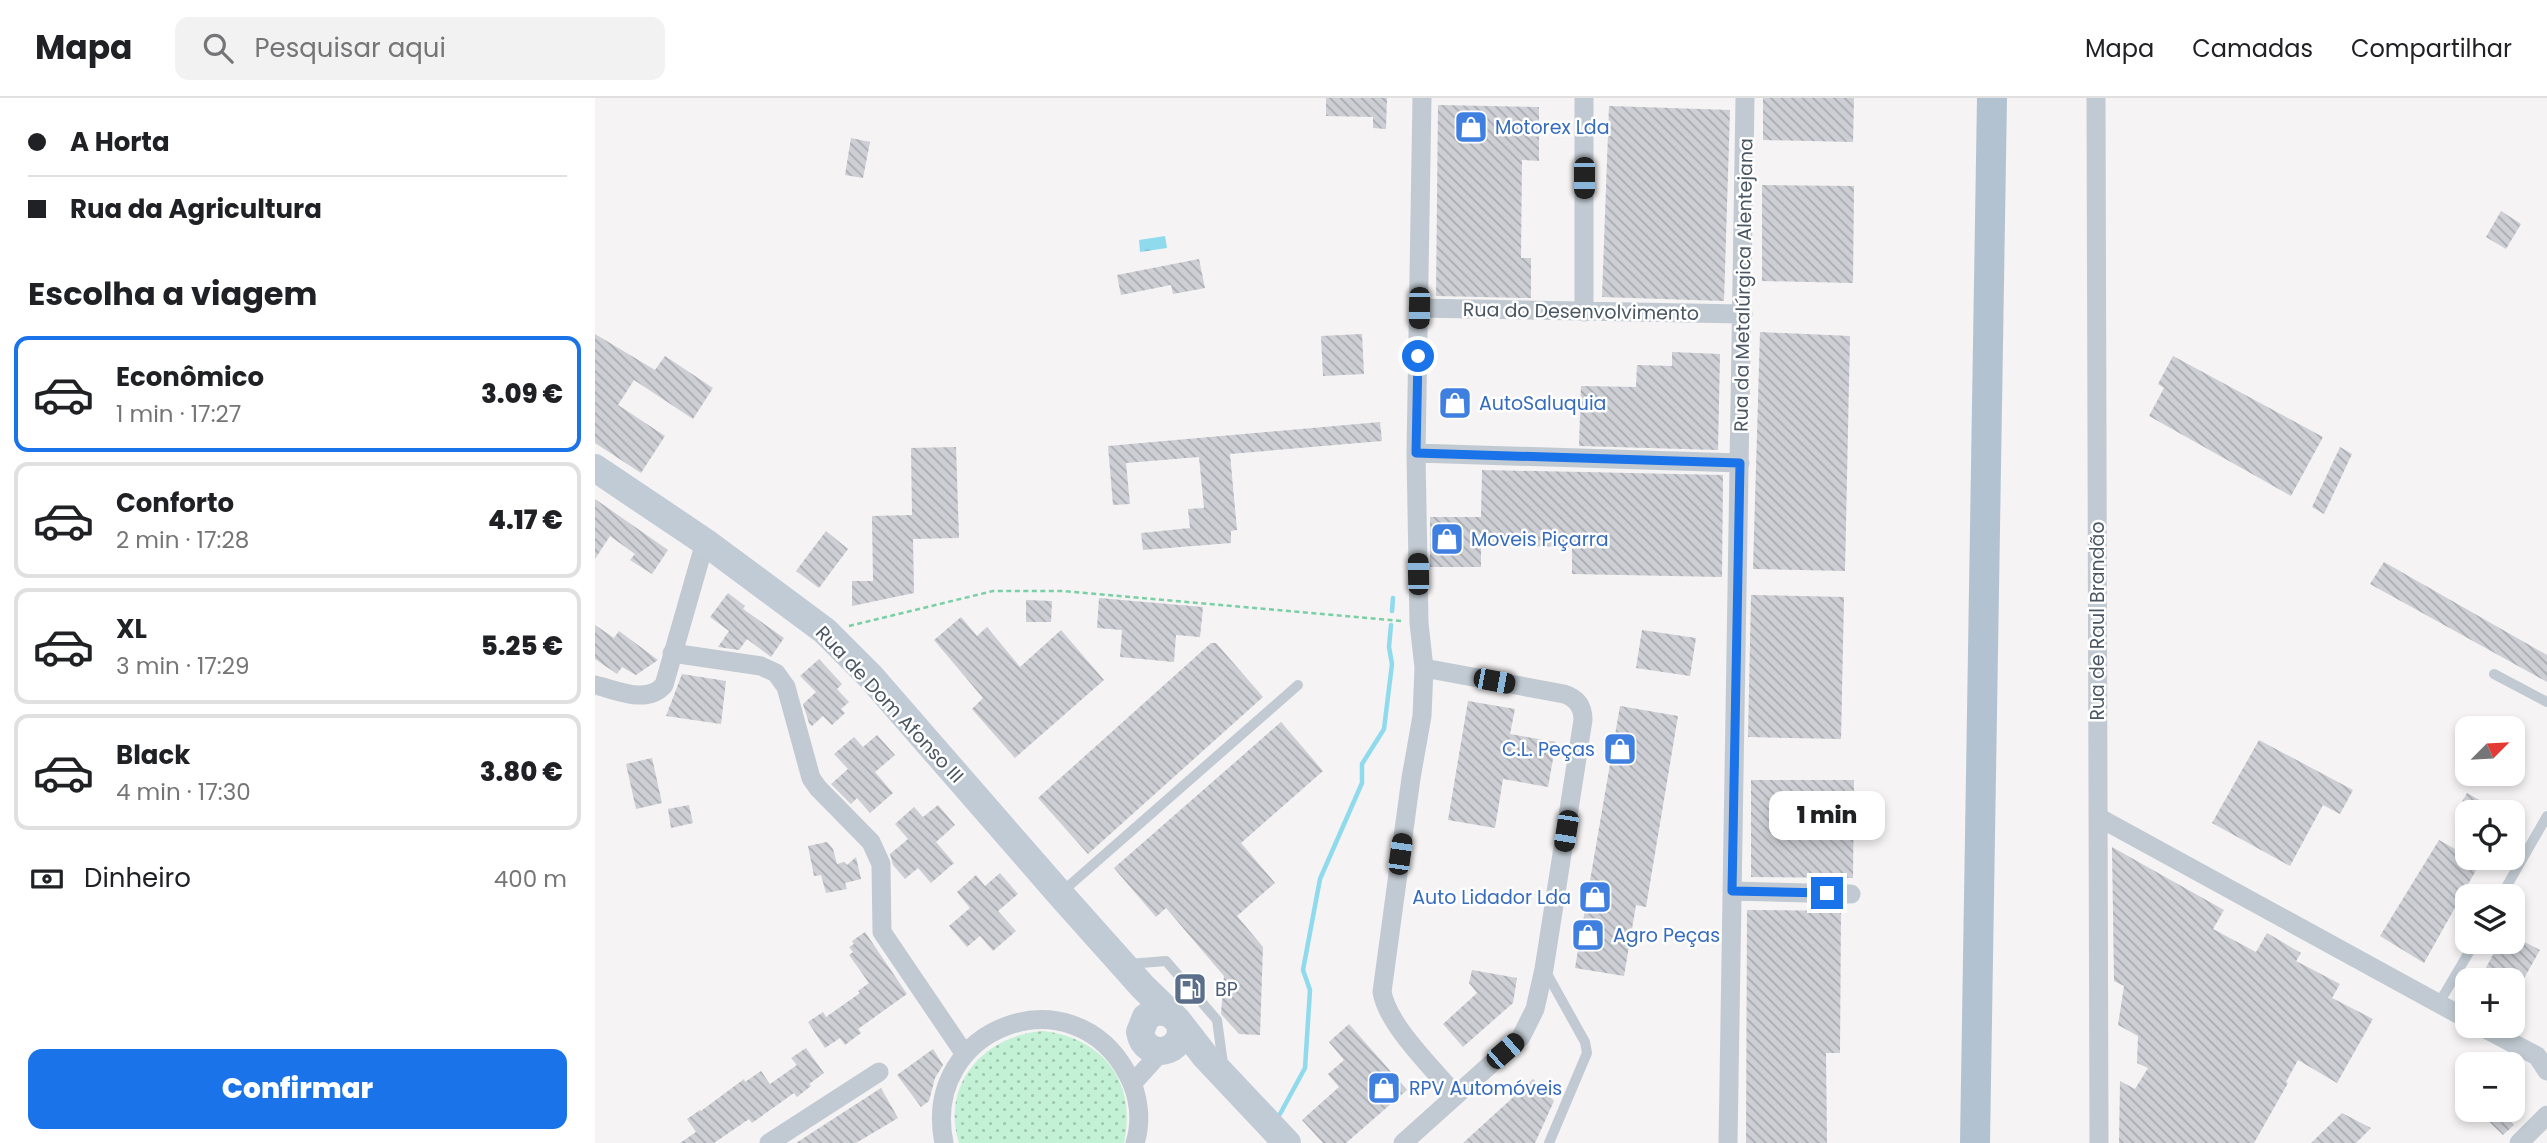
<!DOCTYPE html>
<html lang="pt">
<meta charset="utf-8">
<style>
body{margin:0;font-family:Poppins,sans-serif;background:#f2f2f2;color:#202124;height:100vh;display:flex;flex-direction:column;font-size:26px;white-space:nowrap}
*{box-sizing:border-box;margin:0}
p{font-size:23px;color:#757577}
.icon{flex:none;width:38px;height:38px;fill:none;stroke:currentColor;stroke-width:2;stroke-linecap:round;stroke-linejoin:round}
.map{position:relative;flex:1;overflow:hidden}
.panel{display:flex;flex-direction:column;background:#fff;width:595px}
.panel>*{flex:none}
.hud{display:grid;align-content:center;height:154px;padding:0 28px;background:#fff}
.needle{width:46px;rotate:66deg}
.tools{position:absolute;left:1860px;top:618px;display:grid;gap:14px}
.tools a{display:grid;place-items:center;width:70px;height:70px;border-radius:14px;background:#fff;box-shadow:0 4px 10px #0003;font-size:35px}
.end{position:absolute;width:32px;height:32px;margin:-16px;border:9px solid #1a73e8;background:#fff;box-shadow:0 0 0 4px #fff}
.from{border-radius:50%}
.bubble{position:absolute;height:49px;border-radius:14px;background:#fff;box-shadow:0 4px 10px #0003;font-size:23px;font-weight:800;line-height:49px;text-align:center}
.car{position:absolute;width:21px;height:42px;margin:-21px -10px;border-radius:9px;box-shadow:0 0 5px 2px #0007;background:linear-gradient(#222 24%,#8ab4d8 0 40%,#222 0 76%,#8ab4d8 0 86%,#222 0)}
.hud b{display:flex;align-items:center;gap:24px;height:66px;font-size:26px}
.hud b+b{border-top:2px solid #e0e0e0}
.hud i{width:18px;height:18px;background:#202124}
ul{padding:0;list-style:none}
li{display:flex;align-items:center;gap:21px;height:116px;margin:0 14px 10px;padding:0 14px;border:4px solid #e0e0e0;border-radius:14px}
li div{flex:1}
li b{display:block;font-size:26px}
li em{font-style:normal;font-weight:800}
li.on{border-color:#1a73e8}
li>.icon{width:63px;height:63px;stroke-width:1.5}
h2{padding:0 28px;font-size:32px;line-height:84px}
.pay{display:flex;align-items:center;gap:18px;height:77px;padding:0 28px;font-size:26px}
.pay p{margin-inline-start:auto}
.primary-button{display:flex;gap:14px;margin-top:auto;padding:14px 28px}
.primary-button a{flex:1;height:80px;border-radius:14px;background:#1a73e8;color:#fff;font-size:28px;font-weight:800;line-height:80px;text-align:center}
header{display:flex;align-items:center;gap:42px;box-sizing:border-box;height:98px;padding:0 35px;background:#fff;border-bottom:2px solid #e0e0e0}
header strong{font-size:33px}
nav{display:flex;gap:38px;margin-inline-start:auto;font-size:24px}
.search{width:490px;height:63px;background:#f2f2f2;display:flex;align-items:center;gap:18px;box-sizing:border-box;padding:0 24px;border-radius:14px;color:#757577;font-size:26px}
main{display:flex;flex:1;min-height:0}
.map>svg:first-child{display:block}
.grass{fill:url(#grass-dots)}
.water{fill:url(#water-ripples)}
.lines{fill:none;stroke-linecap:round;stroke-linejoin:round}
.stream{stroke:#90daee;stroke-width:4.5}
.building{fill:url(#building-back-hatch)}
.path{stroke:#7ad0a6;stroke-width:2.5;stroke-dasharray:5 3.5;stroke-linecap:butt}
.service{stroke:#c1cad2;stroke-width:10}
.minor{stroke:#c1cad2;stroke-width:19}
.secondary{stroke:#c1cbd6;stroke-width:28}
.primary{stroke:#b3c2d1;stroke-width:30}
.route{stroke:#1a73e8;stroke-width:9}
.labels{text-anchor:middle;stroke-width:5;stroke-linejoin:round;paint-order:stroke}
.shop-label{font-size:19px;fill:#366cbe;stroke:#fff;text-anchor:start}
.street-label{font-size:19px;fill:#4a5661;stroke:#fff}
.service-label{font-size:19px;fill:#4e5e75;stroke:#fff;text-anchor:start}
</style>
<header>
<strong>Mapa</strong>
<div class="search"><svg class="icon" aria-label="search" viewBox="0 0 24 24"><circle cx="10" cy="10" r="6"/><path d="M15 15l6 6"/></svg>Pesquisar aqui</div>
<nav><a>Mapa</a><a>Camadas</a><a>Compartilhar</a></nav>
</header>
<main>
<section class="panel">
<div class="hud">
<b><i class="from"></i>A Horta</b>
<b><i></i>Rua da Agricultura</b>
</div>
<h2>Escolha a viagem</h2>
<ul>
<li class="on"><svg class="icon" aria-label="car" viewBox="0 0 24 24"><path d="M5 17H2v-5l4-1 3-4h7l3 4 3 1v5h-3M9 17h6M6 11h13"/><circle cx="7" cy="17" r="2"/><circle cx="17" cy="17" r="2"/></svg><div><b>Econômico</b><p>1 min · 17:27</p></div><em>3.09 €</em></li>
<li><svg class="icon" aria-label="car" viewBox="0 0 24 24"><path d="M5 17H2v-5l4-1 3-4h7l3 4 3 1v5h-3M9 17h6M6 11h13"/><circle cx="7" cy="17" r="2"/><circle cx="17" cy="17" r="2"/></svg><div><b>Conforto</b><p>2 min · 17:28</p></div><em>4.17 €</em></li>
<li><svg class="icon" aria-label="car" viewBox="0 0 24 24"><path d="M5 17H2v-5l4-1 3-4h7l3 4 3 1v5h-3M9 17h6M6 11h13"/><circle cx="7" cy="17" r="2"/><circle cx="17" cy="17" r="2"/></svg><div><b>XL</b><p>3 min · 17:29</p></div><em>5.25 €</em></li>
<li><svg class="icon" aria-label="car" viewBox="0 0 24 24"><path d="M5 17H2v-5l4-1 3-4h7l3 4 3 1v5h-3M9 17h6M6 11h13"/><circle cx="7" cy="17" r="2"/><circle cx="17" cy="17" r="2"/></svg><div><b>Black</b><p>4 min · 17:30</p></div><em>3.80 €</em></li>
</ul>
<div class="pay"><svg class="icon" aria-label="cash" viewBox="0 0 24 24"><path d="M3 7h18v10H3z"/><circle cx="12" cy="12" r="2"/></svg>Dinheiro<p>400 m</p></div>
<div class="primary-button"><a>Confirmar</a></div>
</section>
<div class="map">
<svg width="1952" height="1045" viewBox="0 0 1952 1045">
<defs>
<pattern id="grass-dots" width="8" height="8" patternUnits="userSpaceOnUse" patternTransform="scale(1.75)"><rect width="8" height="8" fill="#c3f1d5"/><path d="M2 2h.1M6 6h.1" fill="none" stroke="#a0c6b0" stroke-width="1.8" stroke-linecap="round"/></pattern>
<pattern id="water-ripples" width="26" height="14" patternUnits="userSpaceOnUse" patternTransform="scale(1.75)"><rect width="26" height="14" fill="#90daee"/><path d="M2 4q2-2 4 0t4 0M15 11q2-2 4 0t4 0" fill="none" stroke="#78b4c4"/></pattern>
<pattern id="building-back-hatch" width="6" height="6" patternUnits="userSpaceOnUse" patternTransform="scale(1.75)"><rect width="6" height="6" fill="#cdcfd5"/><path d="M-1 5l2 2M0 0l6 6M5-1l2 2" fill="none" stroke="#a8abb0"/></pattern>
</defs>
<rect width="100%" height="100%" fill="#f5f3f3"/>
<path class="grass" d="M448,933C509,940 542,985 529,1045H364C345,986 390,937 448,933Z"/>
<path class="water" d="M570,138L572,150L545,154L544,142Z"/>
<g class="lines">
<path class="stream" d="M797,513L798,500
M685,1016L710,970L715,892L708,872L725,781L767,685V666L789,631L797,566L794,549L796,527"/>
</g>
<path class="building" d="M731,0H792L791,31L778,30V19L731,18Z
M1168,0H1259L1258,44L1168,42Z
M843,7L944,9V63L927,62L926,160H936V200L841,198Z
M1014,8L1135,12L1129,203L1007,199Z
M256,40L275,44L268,80L250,77Z
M1167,87L1259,88L1258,185L1167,183Z
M1906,113L1926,126L1911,151L1891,139Z
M604,161L610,190L578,196L576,187L526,197L522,177Z
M1165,234L1255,238L1250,473L1158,471Z
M0,236L60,272L70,258L118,290L98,321L39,282L23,307L70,338L46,375L0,345Z
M767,236L769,276L728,278L726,238Z
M1077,254L1125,256L1123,352L984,348L986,288L1041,289L1042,267L1077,268Z
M1578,258L1728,339L1696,398L1554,318L1569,290L1563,286Z
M785,324L787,343L635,356L642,432L636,433V445L548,452L546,435L595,430L593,411L609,410L604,359L531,365L535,406L518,407L513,348Z
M361,349L364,440L318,441L319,495L257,508V483H278L277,418L317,417L316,350Z
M1745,349L1757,356L1729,416L1717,409Z
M887,372L1128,377L1127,479L977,476V449L886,447V469H835V419H886Z
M0,401L73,452L57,476L35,462L40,456L15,438L0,461Z
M231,433L253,451L224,490L201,473Z
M1789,464L1952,557V584L1775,486Z
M133,495L150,508L148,511L189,540L176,559L152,541L144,552L123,549L134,533L115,519Z
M1156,497L1249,499L1246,641L1153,639Z
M504,500L608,509L605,539L581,537L579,564L525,559L527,532L502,530Z
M431,502L457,503L456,524H431Z
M366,519L382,538L392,529L425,569L466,532L509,582L420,660L377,611L388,600L339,542Z
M0,527L19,540L24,533L63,562L41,577L27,569L22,576L0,561Z
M1047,532L1101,540L1095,578L1041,570Z
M616,545H621L668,599L493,756L443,700Z
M224,561L247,586L242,591L254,604L246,611L250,615L237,627L228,618L217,628L214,625L208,606L221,594L205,578Z
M87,576L131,583L126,626L71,618Z
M873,603L920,611L915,636L961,644L953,689L908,681L900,730L853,722Z
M1025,608L1083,618L1051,809L1041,807L1029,878L980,870Z
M686,624L728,673L646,745L680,785L642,818L668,849L665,937L644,936L626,916L629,878L571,810L561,819L519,770Z
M282,637L300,657L280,674L298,695L275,715L262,700L256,706L236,686L253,671L239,656L259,639L268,649Z
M1664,642L1758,692L1745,716L1728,707L1695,768L1617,725Z
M57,660L67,705L41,711L31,666Z
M1156,682H1259L1258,780L1156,779Z
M1872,695L1906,714H1861Z
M94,707L98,725L76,730L73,711Z
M343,707L360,727L341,744L359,765L336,785L323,770L310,781L298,767L295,756L313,741L300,726L319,709L328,719Z
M1844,742L1885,765L1829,865L1785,838Z
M232,744L238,751L242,766L249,764L252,767L261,759L266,781L250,785L252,791L231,795L226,777L219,778L213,748Z
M1517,749L1629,812L1618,831L1661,854L1672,835L1706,855L1701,863L1745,886L1737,900L1778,921L1742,985L1703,962L1691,984L1693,985L1659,1045H1524L1525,983L1540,991L1553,970L1542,965L1543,938L1523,927L1529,888L1519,883Z
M405,775L423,796L403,813L421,833L398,853L385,838L372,849L354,828L375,810L362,794L381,777L390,788Z
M1152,812L1246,813L1245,955H1231L1232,1045H1151Z
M270,834L312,896L263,931L266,935L250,947L245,940L230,950L213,924L228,914L231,919L265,895L263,893L274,885L254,857L258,854L254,849L259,846L257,843Z
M1918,838L1945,852L1918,900V882H1900L1888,875L1905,844H1918Z
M877,872L922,880L918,905L868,949L848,926L882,895L874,885Z
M754,926L812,992L751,1045H728L707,1022L744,989L733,976L749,962L734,944Z
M211,950L229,975L214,986L216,988L202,999L199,995L157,1025L154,1021L119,1045H85L101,1034L92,1021L105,1012L106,1013L149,981L150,984L166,973L175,986L202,967L196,960Z
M338,951L348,967L340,980L334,1003L326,1009L302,977Z
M938,981L959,1003L940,1045H868Z
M286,990L303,1020L261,1045H201Z
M1882,1012H1903L1919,1027L1908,1037Z
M1747,1015L1776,1030L1761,1045H1716Z"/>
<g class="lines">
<path class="path" d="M254,528L398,493H468L806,523"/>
<path class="service" d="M1899,576L1952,604
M468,793L703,587
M1906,798L1952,718
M534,866L571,863L622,922L628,966
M951,874L990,944L992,955L954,1045
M1844,905L1880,844"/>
<path class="minor" d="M827,0L821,355L824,525L829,570L827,618L816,680L787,894C793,928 838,970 860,997
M989,0V214
M1501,0L1504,1045
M823,210L1148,216
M821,355L1145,365
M77,555L166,568L181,575L191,589L216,680L223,690L276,744L286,766L287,834L369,955
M0,587C22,592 52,607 69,587L110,444
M1503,719L1872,921
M1137,793L1256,796
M1885,928L1942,958L1952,973
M538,985L566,954
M174,1045L284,974
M349,1045C325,929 478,872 533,977C544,997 547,1023 540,1045
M808,1045L926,939L940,911L949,871L988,622C988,609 982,600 969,596L829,570
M1133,1045L1150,0
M1924,1045L1952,1017"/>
<path class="secondary" d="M0,370L110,444L230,533L276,579L465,796L548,889L582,922L610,958L692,1045
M574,915L562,913L551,919L545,934C550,964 592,956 585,926"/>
<path class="primary" d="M1380,1045L1397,0"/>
</g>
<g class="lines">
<path class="route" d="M823,258L821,355L1145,365L1137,793L1232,795"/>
</g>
<defs>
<symbol id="shop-square" viewBox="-11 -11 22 22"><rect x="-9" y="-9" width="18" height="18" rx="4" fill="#3f7fe0" stroke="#fff"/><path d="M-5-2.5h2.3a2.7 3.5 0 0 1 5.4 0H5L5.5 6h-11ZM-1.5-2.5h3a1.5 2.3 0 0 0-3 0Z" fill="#fff"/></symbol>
<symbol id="fuel-square" viewBox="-11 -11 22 22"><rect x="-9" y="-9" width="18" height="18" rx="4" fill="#5c6f8a" stroke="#fff"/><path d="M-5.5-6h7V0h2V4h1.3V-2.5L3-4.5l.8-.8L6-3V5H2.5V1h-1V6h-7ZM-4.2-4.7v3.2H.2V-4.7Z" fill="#fff"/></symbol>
</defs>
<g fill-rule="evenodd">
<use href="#shop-square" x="857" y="10" width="38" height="38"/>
<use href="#shop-square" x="841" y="286" width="38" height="38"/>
<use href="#shop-square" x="833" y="422" width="38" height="38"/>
<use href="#shop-square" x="1006" y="632" width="38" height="38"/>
<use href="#shop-square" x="981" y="780" width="38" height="38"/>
<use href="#shop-square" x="974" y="818" width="38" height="38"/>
<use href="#fuel-square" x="576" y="872" width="38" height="38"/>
<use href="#shop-square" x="770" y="971" width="38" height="38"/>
</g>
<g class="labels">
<g class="shop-label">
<text x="900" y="36">Motorex Lda</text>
<text x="884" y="312">AutoSaluquia</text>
<text x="876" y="448">Moveis Piçarra</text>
<text x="1000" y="658" text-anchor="end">C.L. Peças</text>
<text x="976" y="806" text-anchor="end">Auto Lidador Lda</text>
<text x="1018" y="844">Agro Peças</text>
<text x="814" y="997">RPV Automóveis</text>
</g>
<g class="street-label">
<text transform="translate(1148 187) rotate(-89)" y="7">Rua da Metalúrgica Alentejana</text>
<text transform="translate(986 213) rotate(1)" y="7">Rua do Desenvolvimento</text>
<text transform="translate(1502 523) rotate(-90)" y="7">Rua de Raul Brandão</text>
<text transform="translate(295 606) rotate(47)" y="7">Rua de Dom Afonso III</text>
</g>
<g class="service-label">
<text x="620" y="898">BP</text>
</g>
</g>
</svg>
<div class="tools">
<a><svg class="needle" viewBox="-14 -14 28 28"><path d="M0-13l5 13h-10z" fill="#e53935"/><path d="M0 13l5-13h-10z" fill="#757577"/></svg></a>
<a><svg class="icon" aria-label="locate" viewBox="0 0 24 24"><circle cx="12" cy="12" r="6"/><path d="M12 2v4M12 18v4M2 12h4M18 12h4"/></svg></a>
<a><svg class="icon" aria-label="layers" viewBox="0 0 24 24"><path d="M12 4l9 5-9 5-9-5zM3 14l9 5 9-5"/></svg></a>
<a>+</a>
<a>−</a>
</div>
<i class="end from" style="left:823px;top:258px"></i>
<i class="end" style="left:1232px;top:795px"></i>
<div class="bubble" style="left:1174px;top:693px;width:116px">1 min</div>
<i class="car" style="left:989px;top:80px;rotate:180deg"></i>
<i class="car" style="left:824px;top:210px;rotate:181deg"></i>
<i class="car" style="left:823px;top:476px;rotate:359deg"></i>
<i class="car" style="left:899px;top:583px;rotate:101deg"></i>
<i class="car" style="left:971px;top:733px;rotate:189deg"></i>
<i class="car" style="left:805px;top:756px;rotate:8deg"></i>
<i class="car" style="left:910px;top:953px;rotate:49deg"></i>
</div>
</main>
